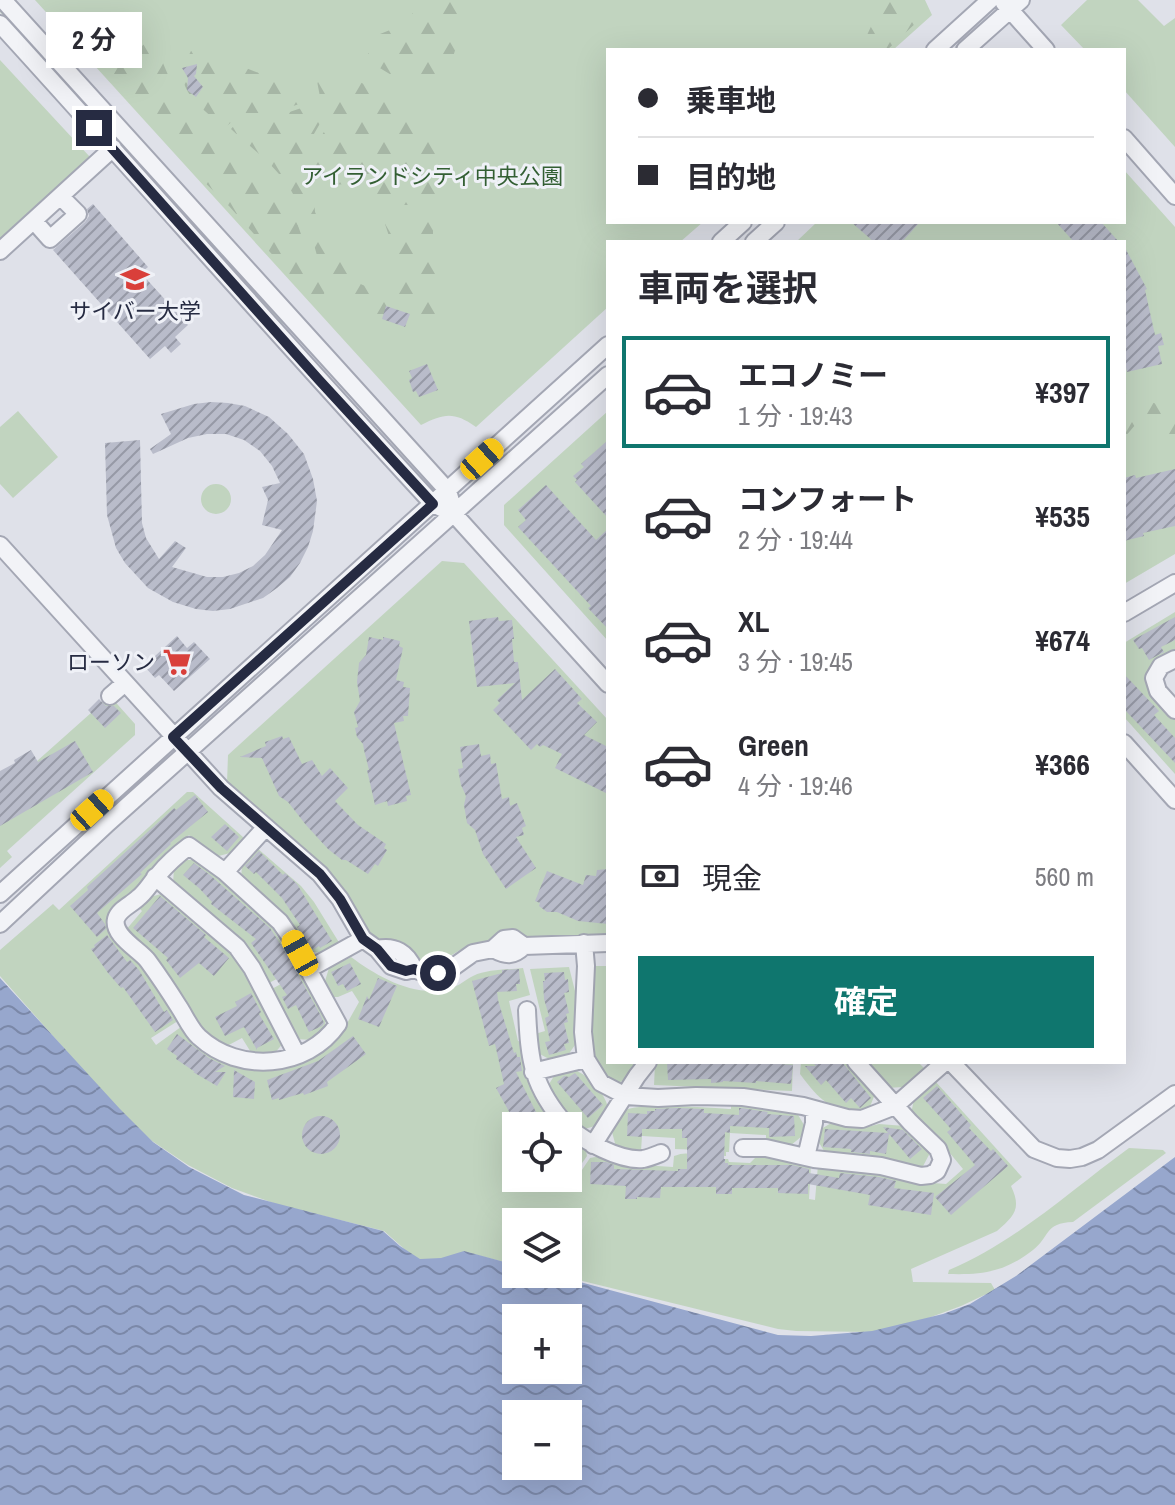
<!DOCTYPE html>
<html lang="ja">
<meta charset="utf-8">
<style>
body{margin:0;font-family:"Archivo Narrow","Noto Sans JP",sans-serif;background:#f2f2f3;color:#2b2b33;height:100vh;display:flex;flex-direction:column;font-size:30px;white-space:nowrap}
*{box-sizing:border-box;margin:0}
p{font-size:26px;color:#7c7c81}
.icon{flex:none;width:44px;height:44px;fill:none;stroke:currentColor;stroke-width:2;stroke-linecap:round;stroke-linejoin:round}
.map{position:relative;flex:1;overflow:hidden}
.drawer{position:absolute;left:606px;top:240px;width:520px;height:824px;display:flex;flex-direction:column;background:#fff;border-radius:0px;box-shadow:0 8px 32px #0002}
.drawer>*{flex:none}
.top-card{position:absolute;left:606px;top:48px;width:520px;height:176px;border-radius:0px;box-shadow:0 8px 32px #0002;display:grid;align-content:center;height:176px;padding:0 32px;background:#fff}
.tools{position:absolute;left:502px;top:1112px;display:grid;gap:16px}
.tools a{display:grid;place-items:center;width:80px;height:80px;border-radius:0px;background:#fff;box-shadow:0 8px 32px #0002;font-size:40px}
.end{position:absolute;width:36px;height:36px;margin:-18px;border:10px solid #262b42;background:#fff;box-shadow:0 0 0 4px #fff}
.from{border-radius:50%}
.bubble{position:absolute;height:56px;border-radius:0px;background:#fff;box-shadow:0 8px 32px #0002;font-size:26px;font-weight:700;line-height:56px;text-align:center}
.car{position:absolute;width:24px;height:48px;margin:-24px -12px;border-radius:10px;box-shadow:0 0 6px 2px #0007;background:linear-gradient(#f5c518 24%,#345 0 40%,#f5c518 0 76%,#345 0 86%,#f5c518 0)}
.top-card b{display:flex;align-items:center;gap:28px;height:76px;font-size:30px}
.top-card b+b{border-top:2px solid #e1e1e2}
.top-card i{width:20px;height:20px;background:#2b2b33}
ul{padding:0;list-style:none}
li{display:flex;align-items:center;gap:24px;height:112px;margin:0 16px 12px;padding:0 16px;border:4px solid transparent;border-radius:0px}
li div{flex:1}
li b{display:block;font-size:30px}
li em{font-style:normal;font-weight:700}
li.selected{border-color:#0f766e}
li>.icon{width:72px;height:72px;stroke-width:1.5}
h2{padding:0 32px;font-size:36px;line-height:96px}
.pay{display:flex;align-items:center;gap:20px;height:88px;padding:0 32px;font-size:30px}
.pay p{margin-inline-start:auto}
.primary-button{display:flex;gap:16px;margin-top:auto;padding:16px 32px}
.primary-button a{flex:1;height:92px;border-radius:0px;background:#0f766e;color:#fff;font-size:32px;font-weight:700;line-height:92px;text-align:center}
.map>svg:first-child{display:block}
.green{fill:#c1d4bf}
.forest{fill:url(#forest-firs)}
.water{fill:url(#water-waves);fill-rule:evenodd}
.building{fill:url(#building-hatch)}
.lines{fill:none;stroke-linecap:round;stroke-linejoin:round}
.minor-casing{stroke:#a4a7b4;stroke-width:20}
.minor{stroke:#f2f3f7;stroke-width:16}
.route{stroke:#262b42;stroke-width:10}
.labels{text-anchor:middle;stroke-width:6;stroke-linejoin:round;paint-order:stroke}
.park-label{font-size:22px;fill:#335f33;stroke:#eff1f7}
.poi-label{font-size:22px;fill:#262b42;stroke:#eff1f7}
</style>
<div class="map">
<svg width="1175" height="1505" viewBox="0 0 1175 1505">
<defs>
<pattern id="forest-firs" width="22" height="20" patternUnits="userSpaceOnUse" patternTransform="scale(2)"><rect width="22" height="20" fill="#c1d4bf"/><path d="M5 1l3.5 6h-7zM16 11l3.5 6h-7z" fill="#a6b6a5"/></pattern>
<pattern id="water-waves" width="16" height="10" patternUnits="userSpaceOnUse" patternTransform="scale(2)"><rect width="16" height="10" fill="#97a7cd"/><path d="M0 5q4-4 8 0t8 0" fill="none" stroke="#7b88a8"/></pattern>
<pattern id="building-hatch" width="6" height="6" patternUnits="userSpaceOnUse" patternTransform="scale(2)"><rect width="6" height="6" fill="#b9bcca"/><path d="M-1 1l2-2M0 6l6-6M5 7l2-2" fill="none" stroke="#9699a6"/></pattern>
</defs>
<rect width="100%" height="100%" fill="#dfe1e9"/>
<path class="green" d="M35,0H925L932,15L893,50H608V222H703L680,242H608V307L476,427C453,411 444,414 421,425Z
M1087,0H1138L1164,26L1175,18V147L1124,90V50H1085L1061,25Z
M0,7L285,321L282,324L0,12Z
M0,60L90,157L0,239Z
M1124,170L1175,227V554L1124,584V242H796L817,222H1124Z
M18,411L58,457L13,498L0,484V427Z
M608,411V641L504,525V505Z
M201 499a15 15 0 1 1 30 0a15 15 0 1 1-30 0Z
M442,561L464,563L608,720V937L491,942L460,950L442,961L431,962L417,960L385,946L369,933L273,824L227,783L228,755Z
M1175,612V651L1158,661L1152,693L1175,719V774L1124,717V643Z
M110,696L135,724V735L7,851L12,857L0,868V794Z
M187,792H193L244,838L230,853L215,857L189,835L175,847L113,914L139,959L181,1019L151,1038L156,1045L185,1024L232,1063L335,1039L345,1027L359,1002L352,991L338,997H334L325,981L329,968L351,957C378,977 416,999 451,988C459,986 465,980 473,976C488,969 506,970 523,968L530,995L509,1001L518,1041L522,1042C527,1080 534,1095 558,1126H516V1178H568V1135L587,1149L586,1151L587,1156C580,1167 574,1171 567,1183L571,1186L590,1158L601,1156L642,1165L673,1167L674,1156C685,1152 689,1153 700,1157C708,1160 720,1159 728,1159L729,1162L750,1163L757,1156L761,1155L811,1164L809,1199L815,1200L818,1165L856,1168L920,1182L946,1184L963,1169L944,1146L911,1114L914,1099L935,1081L1022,1177L1011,1186C1022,1209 1014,1216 997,1231L911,1269L913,1282L991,1283L995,1290L961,1306L912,1324L870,1332L796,1331L778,1329L554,1274H568V1222H516V1265L465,1252L446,1258L423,1261L410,1254L384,1231L276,1204L232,1188L188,1165L152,1141L122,1114L0,976V950L53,904L59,910Z
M257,848L301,886L314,902L340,944L321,953L305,951L241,880L242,864Z
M183,860H196L264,918L273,929L296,969L267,984L222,926L223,924L215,917L214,919L173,884L174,868Z
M165,893L235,954L242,965L284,1042L274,1054H252L242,1038L225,1047L202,1031L125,931L142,911L140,909L150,897Z
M594,966H608V1062H639C631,1073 621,1092 606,1077C601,1072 594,1062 593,1056C587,1031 593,992 594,966Z
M569,967L576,995L575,1045L568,1055L549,1059L536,1052L535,1034L545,1031L530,969Z
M301,973L326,1019L324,1030L312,1040L296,1039L270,990Z
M658,1062H793L792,1091L654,1085L655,1064Z
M801,1062H849L875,1094L869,1109C855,1112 834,1110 823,1100C814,1093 807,1083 800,1074Z
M865,1062H918L924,1068L903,1087L887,1088Z
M575,1070C589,1076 604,1092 608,1107L595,1126L581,1130L546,1089L554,1076Z
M731,1105L755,1106L797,1113L804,1125L802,1136L790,1146L766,1141V1135L730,1133L729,1152H726V1156L709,1155L702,1150L675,1149V1138L642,1136L641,1151L616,1147L612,1132C616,1125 620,1115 626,1110C638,1102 713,1108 731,1109Z
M833,1122L847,1127L863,1128L879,1124L905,1126L931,1151L921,1170L826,1154L818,1141L821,1129Z
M1129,1148L1163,1150L1166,1153L1073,1222C1044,1223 1050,1237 1033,1250C1005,1272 983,1275 948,1274L949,1270C1016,1242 1071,1190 1129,1148Z"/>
<path class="forest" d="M432,0H466L477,9L459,38L451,63L443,81L420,85L393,76L365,59L380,34L400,26L421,5Z
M880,0H911L917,11L918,21L887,50H860L875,18Z
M152,37L179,101L199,123L215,130L251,161L285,199L296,220L313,268L325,291L321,303L310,297L229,206L197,175L163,132L132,99L114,74L127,52L142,46Z
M197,49C219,50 236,65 256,72C272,77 289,78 305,80L312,100L271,113H241L226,127C209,115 179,94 183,70C184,64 188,57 191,51Z
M345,77L395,95L415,108L429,123L435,153L436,197L427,199L419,205H384L357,187L348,184L331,185L312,173L308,158L330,122L321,102L317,81Z
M313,104L322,120L300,158L305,178L314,195L315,212L323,229L317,233C300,217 299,200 286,183C271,162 250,147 231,129L242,117L272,118Z
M390,216L433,220V239L444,311L443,323L439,326C403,323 347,315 326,281C319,269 317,252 312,239L319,241L330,235L344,234L347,239V261L352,279C372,293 389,290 399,266L385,224Z
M1124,393L1160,405L1175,413V434C1154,440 1152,437 1136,424L1124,438Z"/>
<path class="water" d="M0,978L120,1109L153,1142L189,1167L244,1195L383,1231L400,1246L420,1259L441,1258L464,1251L516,1265V1274H550L778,1335L811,1336L872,1331L943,1314L970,1304L1016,1276L1175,1157V1505H0ZM516,1318H568V1370H516ZM516,1414H568V1466H516Z"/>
<path class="building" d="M197,64L196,74L194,76L203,87L196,97L187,90L188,78L182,68Z
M93,204L148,267L141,273L188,325L175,337L181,344L171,353L165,346L150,359L53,250L85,222L89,216L87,209Z
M851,222H920L902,242H874Z
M1056,222H1101L1119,242H1074Z
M1124,246L1147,289L1145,290L1155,335L1161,333L1164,345L1158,346L1162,364L1127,372L1124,359Z
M386,306L410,314L405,327L382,319Z
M427,364L438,390L419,397L416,391L413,392L409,380L412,378L409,371Z
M211,402L228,403L245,406L269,417L288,434L304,454L313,479L317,501L313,531L308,547L300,563L290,577L277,588L263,598L230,609L213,611L196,609L173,602L148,588L125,563L116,548L107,515L105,443L140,440L142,523L146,538L159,559L175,541L186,548L172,567L207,577H223L239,573L253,566L265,555L282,530L262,525L268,500L262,487L280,483L272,466L260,451L244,440L226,434H207L188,438L153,454L150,449L171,434L161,414L194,404Z
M608,440V518L575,482L577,480L573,476L584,467L581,464Z
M1175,469V526L1143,533L1144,536L1124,541V478L1135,475L1136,478Z
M546,485L596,540L608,529V629L588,608L591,606L518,527L526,520L518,510Z
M498,617L499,621L512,620L514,639H512L514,662H518L522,700L555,669L582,699L577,703L597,722L584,735L608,747V794L555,768L562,754L543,745L540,747L537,744L531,750L493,710L500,703L497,700L515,683L477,687L469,621Z
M1175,617V640L1161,647L1164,652L1149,660L1142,648L1139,649L1133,640Z
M177,636L187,648L194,642L210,659L174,691L159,675L155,678L144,666Z
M369,637L383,640V637L400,641L399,646L403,648L396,680L404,682L403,687L410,688L408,716H403L404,721L394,723L411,795L406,796L407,801L388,806L387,801L375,805L367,770H369L364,750L363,744L357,737L355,728L358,727L354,712L360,701L357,682L359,663L366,655Z
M1124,674L1159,711L1154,715L1175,738V763L1124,709Z
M99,699L106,706H114L121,713L105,728L88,710Z
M282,736L283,739L289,737L302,764L312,760L322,776L330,768L348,788L335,801L358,825L386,844L384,848L387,850L378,866L375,864L368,874L346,860H342L328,849L306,825L288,802L279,796L262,758L240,757L266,746L265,742Z
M75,741L93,772L0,826V771L15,763L14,760L31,750L38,762Z
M479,744L481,756L490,754L491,764L496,763L502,799L509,797L510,806L517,803L526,826L522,828L524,835L516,837L536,868L506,889L483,854L475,830L467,823L464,805L466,796L461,785L458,769L463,768L460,747Z
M195,795L208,812L170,843L171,844L140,873L142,874L97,913L105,924L106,929L97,937L70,906L88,890L87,887L174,808L176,810Z
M225,824L239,837L227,851L211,837Z
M259,851L283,875L285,873L297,884L332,941L320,948L319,946L313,950L297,927L300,925L282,898L256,872L254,874L245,866Z
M194,863L210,875L270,928L288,956L321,1016L324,1023L322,1026L309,1032L296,1005L288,1009L282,997L287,995L251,943L256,939L211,904L212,902L199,888L183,875Z
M608,869V924L578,921L557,912H547L539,906L540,903L535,901L547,871L583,885L586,875L596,876L597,870Z
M160,896L206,935L204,937L229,958L214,976L199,963L180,978L166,960L168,958L133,928Z
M107,935L127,962L130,960L139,970L164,1012L167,1010L173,1020L155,1032L123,987L121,988L108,973L91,949L95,947L94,945Z
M350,963L361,984L347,991L343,984L338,986L331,972Z
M519,969L520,984H516L517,991L497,992L498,1000L514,1053L516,1052L517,1057H520L522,1071L516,1072L543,1126H517L496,1088L504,1084L495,1044L489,1046L472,981L502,973V970Z
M564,972L565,980L568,979L569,992L564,993L569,1013L566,1014L568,1022L564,1023L569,1043L564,1044L566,1050L549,1055L545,1042L550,1041L545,1018L549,1016L544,999L543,981H545L544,973Z
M378,978L397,986L379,1027L358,1019L367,996L369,1000Z
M251,993L261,1012L259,1014L274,1039L257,1048V1050L244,1027L225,1036L215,1017L237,1006L235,1002Z
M177,1034L209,1058L225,1066L215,1072H226L217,1086L193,1072H195L176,1059L177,1056L167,1049Z
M353,1036L366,1054L327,1082L328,1086L304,1095L303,1093L279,1100V1098L272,1100L267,1080L318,1061Z
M667,1062H757L793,1065L791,1084L756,1081V1083L723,1081V1082L711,1083V1079L668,1080Z
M812,1062H842L871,1098L860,1108L851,1098L846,1103L826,1080L821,1085L805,1066H816Z
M234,1070L255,1082L254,1099L233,1097Z
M575,1073L603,1105L588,1118L557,1082L564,1076L569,1077Z
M937,1086L971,1125L969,1128L991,1151L993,1149L1008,1166L951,1215L935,1197L975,1165L947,1132L951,1129L923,1098Z
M677,1108L704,1109V1113L739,1115V1108H742L768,1112L767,1114L794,1116L795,1136L769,1137V1128L730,1126V1133L725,1132L724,1159H725V1163H728V1165H792L809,1169V1173L839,1178L840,1173L879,1177L896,1181L894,1188L934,1193L931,1215L868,1205L870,1195L808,1184V1194L778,1193V1188H732V1194H716V1187H661L660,1198L637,1197V1199H625L626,1186L590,1184L591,1162H606L614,1165V1169L678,1171V1169H687V1138H682V1129H642V1137L627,1136L628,1113L647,1114V1111H655V1109Z
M302 1135a19 19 0 1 1 38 0a19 19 0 1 1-38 0Z
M883,1127L903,1130L922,1149L910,1159L889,1134L886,1154L870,1151V1154L851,1152V1149L823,1147L825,1129L888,1133Z"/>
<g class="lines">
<defs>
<path id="minor" d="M3,0L448,491L451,501
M1004,3L1046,50
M0,24C145,183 287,346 433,504L454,514L608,684
M935,50L990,0
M965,50L1021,0
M1124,138L1175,196
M34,221L50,239L78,214L61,197
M721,242L743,222
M754,242L776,222
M0,251L113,148
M0,545L221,788L320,874L340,899L363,939L377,949L391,966L406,971L414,969L424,973H438L452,968L473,953L493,949L504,939L513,938L524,946
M1124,613L1175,583
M1175,659L1161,666L1154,678L1158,691L1175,710
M110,696L125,683
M1124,743L1175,800
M189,846L225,872L280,922L291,938L338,1024C307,1069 239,1074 199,1037C191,1030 185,1016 179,1007C169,991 159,976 148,961C140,950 112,936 116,919C119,909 131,905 138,898C146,892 151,882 158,875C167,864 177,855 189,846Z
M225,872L266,827
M155,877L237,947L252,968L297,1055
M0,894L608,345
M0,924L107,824L608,375
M584,943L586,966L583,1032L586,1059L601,1083L626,1096L658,1098L696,1096L743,1097L803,1106L847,1118L862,1119L895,1106L945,1062
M377,949C395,945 407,953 414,969
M493,949C506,956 513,957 524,946L608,943
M309,969L363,939
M527,1010C529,1060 532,1087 567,1126
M951,1062L1034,1149L1057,1158L1070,1159L1082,1157L1098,1150L1175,1094
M533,1072L586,1059
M568,1127C586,1142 619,1161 643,1159C649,1158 656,1155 661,1153
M593,1145L637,1076L648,1062
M743,1148H766L814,1159L881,1166L921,1176L930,1175L937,1171L942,1160L938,1149L910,1122L856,1062
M806,1157L814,1123V1110"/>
</defs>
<use href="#minor" class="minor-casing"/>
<use href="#minor" class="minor"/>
</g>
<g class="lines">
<path class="route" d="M94,128L319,380L433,504L173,737L221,788L320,874L340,899L363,939L377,949L391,966L406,971L414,969L424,973H438"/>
</g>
<defs>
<symbol id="university-bare" viewBox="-9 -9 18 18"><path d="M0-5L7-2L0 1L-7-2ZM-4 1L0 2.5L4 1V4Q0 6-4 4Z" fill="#d93f3a" stroke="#eff1f7" stroke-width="2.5" paint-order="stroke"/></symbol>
<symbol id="supermarket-bare" viewBox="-9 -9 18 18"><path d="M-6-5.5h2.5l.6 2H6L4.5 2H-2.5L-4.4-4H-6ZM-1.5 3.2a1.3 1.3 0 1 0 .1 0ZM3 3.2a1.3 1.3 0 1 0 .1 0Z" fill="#d93f3a" stroke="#eff1f7" stroke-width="2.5" paint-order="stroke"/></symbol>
</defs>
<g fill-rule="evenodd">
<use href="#university-bare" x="115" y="259" width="40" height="40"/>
<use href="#supermarket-bare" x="157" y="642" width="40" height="40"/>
</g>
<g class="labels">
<g class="park-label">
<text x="432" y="184">アイランドシティ中央公園</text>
</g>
<g class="poi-label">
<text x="135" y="319">サイバー大学</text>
<text x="155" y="670" text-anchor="end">ローソン</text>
</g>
</g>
</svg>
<div class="tools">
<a><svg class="icon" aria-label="locate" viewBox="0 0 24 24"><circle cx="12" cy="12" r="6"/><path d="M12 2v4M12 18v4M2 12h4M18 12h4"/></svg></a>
<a><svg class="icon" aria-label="layers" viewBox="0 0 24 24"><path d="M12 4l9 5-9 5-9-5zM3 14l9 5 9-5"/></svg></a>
<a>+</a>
<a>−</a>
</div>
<i class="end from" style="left:438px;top:973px"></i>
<i class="end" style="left:94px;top:128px"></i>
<div class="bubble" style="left:46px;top:12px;width:96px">2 分</div>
<i class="car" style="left:482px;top:459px;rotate:48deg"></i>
<i class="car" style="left:92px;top:810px;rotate:48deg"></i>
<i class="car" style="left:300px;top:953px;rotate:331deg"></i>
<div class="top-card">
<b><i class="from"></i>乗車地</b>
<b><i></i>目的地</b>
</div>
<section class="drawer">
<h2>車両を選択</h2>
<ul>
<li class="selected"><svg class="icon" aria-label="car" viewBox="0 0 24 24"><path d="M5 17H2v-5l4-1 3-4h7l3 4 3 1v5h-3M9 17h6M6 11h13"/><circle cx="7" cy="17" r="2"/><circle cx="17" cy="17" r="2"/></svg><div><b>エコノミー</b><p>1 分 · 19:43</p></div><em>¥397</em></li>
<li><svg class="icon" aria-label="car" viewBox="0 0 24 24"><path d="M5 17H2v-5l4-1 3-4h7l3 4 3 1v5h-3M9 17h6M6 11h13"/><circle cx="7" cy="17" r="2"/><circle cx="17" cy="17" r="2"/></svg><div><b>コンフォート</b><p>2 分 · 19:44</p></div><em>¥535</em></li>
<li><svg class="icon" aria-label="car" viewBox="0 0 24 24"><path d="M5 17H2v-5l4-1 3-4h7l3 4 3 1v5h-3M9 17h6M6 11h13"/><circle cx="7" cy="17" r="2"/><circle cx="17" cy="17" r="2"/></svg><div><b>XL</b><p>3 分 · 19:45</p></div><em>¥674</em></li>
<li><svg class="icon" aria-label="car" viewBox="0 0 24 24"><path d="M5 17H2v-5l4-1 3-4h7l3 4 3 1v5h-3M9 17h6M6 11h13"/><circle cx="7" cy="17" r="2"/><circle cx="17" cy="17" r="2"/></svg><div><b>Green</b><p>4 分 · 19:46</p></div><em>¥366</em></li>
</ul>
<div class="pay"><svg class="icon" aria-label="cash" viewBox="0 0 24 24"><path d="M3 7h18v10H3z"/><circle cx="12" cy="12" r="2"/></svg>現金<p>560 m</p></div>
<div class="primary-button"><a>確定</a></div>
</section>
</div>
